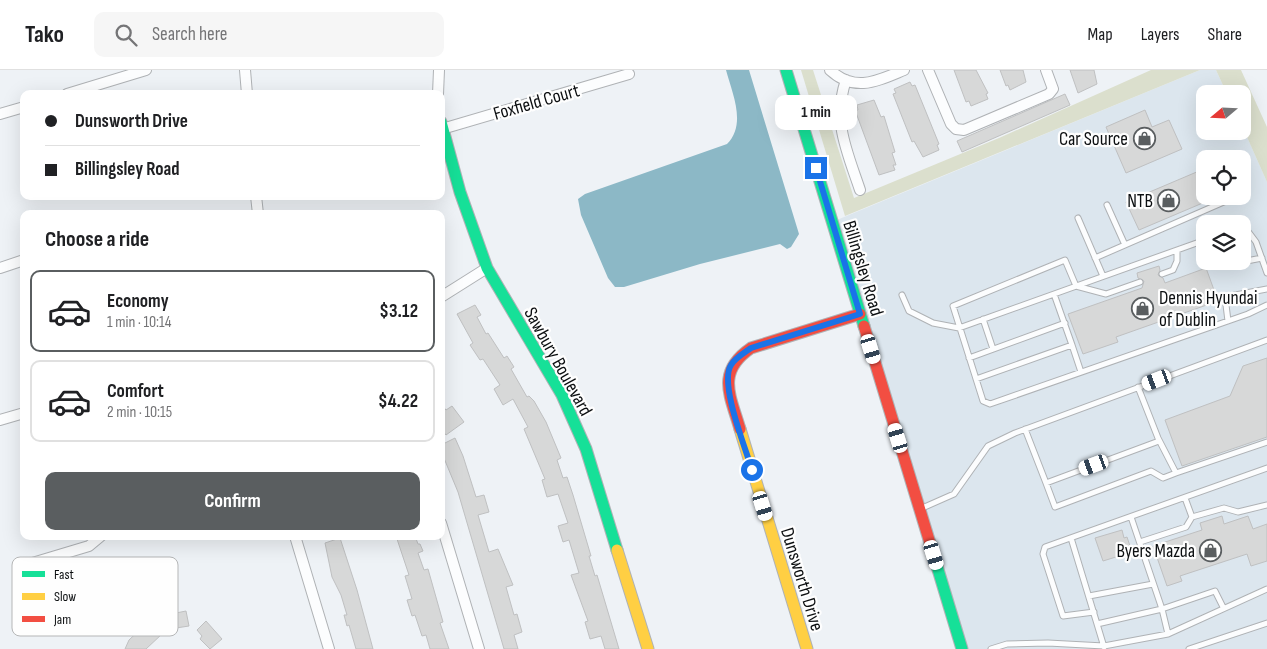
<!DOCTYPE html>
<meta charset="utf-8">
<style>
body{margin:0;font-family:"Sofia Sans Condensed",sans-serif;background:#f6f6f6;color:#202124;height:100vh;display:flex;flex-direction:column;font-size:19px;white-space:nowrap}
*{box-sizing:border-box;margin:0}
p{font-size:16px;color:#757577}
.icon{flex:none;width:28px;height:28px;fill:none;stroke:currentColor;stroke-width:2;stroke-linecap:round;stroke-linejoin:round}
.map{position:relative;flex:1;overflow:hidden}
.panel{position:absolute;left:20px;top:140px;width:425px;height:330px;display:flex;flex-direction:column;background:#fff;border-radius:10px;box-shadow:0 5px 20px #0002}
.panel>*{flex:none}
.hud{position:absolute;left:20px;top:20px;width:425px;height:110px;border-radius:10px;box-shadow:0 5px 20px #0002;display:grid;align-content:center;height:110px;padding:0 25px;background:#fff}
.needle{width:32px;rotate:251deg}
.buttons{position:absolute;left:1196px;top:15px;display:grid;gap:10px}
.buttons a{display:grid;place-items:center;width:55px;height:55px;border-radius:10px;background:#fff;box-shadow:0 5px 20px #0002;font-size:25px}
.end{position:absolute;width:22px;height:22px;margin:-11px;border:6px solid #1a73e8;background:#fff;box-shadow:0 0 0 2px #fff}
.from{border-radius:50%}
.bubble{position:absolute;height:35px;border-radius:10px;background:#fff;box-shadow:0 5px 20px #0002;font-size:16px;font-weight:700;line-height:35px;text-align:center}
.car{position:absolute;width:15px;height:30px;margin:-15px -8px;border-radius:6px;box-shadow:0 0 4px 1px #0007;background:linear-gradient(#fff 24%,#345 0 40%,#fff 0 76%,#345 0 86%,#fff 0)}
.hud b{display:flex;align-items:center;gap:18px;height:48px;font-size:19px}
.hud b+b{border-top:1px solid #e0e0e0}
.hud i{width:12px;height:12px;background:#202124}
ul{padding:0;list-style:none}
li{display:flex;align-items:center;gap:15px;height:82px;margin:0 10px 8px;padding:0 15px;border:2px solid #e0e0e0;border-radius:10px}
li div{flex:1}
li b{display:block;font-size:19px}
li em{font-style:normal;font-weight:700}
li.selected{border-color:#5a5e60}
li>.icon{width:45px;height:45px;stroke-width:1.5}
h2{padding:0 25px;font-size:22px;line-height:60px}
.cta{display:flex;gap:10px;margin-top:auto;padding:10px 25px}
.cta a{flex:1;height:58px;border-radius:10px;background:#5a5e60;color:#fff;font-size:20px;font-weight:700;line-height:58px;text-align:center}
header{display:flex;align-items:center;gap:30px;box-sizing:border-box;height:70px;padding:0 25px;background:#fff;border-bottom:1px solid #e0e0e0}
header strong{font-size:24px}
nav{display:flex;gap:28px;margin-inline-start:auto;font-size:18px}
.search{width:350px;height:45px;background:#f6f6f6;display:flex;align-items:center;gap:12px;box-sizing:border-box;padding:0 18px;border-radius:10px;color:#757577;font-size:19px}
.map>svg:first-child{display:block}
.built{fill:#dce6ee;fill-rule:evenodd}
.green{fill:#dbdfcd}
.water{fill:#8cb8c6}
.building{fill:#d7d8d8;stroke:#bfc0c1}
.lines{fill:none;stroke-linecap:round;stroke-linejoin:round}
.lane-casing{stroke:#afb2b5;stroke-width:7}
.street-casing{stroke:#afb2b5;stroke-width:12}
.fast-casing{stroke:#afb2b5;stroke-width:13}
.slow-casing{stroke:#afb2b5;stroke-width:13}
.jam-casing{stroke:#afb2b5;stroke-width:13}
.lane{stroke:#fcfdfe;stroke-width:5}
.street{stroke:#fcfdfe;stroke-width:10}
.fast{stroke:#16e098;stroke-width:11}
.slow{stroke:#ffcf43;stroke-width:11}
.jam{stroke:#f24e42;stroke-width:11}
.route{stroke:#1a73e8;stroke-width:6}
.labels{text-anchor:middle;stroke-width:4.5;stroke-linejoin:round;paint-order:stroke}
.street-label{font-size:19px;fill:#0b0e10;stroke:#fefefe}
.poi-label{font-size:19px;fill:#0b0e10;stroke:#fefefe;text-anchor:end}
.key{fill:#fefefe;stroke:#b5b6b7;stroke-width:1}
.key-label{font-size:14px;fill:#0b0e10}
</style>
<header>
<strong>Tako</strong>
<div class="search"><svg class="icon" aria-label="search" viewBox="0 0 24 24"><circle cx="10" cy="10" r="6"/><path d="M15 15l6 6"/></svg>Search here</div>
<nav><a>Map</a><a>Layers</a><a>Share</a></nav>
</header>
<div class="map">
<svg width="1267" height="579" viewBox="0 0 1267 579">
<rect width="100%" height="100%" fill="#eef2f6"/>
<path class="built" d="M1200,0H1216L1227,24H1205V61H1242L1243,58L1267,112V579H962L832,152ZM1205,89H1242V126H1205ZM1205,154H1242V191H1205Z"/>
<path class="green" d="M801,0H813L854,128L999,68L1151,0H1200L845,146Z
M1216,0H1241L1267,57V112L1243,58L1242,24H1227Z"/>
<path class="water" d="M726,0H749L799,164L791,177L787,179L780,174L700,194L624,217H615L608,208L581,145L578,129L585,124L727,74C747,54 732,23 726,0Z"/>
<path class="building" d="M954,0H976L988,23L986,24L988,29L971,36L969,31L966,32Z
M1000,0H1023L1026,12L1010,20L1008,15L1006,16Z
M1070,0H1094L1097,14L1078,23Z
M910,12L912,16L915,15L939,74L937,75L939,80L923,87L914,71L912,72L893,24L896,23L894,19Z
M1065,24L1070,35L962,82L957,71Z
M874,30L881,47L884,46L895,82L892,83L896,95H893L895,100L879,105L855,40H858L857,35Z
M1145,40L1152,57L1169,50L1182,79L1126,103L1106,57Z
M1199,101L1205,114V132L1139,160L1126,132Z
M1159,196L1160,200L1158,205L1163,208L1165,213L1206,198L1218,231L1116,267L1118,272L1083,284L1068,244L1142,218L1144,211L1138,208L1137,203Z
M475,235L481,245L477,247L486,264L488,263L504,288L507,286L514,297L511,299L527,327L529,326L534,331L546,352L561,388L557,390L563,408L567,407L573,425L591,486H589L595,506L597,505L619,579H605L601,566L590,569L585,552L588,551L571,505L579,503L569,470L563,472L558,456L568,453L558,424L547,427L542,410L545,409L524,359L528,357L513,329L503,335L494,319L500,315L483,289L480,290L470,275L473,273L457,244Z
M1267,288V367L1182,396L1165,350L1230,326L1243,296Z
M441,334L446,340L452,336L464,352L446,365L441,359Z
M455,368L463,386L476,427L484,425L489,442L478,445L489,482L498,479L513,515L506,517L514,545L517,544L522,562L514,565L518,579H504L458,422L441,381V375Z
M1222,446L1224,454L1248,446L1253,459L1267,454V491L1251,496L1247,484L1180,506L1182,511L1167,516L1153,476L1202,460L1200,453Z
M1122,460L1124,468L1127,467L1132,482L1103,491L1095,468Z
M396,466H415L418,474H420L423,481L418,483L424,500L428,499L443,552L440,553L449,579H430L426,565L422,566L415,545L412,546L407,530L412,529L405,506L409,505Z
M340,468L357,520L373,579H356L349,555L347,556L344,545H347L341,525L332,507L325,473Z
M186,541L189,556L176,558V562L165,564L161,546Z
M149,551L162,564L146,579H125L129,570Z
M206,551L222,569L210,579L200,569L202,566L197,560Z"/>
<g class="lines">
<defs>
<path id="lane" d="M1107,135L1125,175
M1078,148L1103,206
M1242,159L1247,160L1256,172L1267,203
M1095,188L1226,131L1224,126
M1219,191L1221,196L1262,188
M1162,204L1173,200L1177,191V180
M1140,212L1106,224L1076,216L1065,190L953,236L983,331L990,334L1248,244L1267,235
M1054,224L1072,275
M902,225L909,241L933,253L959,258L1205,170
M983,249L993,279
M1228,251L1225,227L1267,219
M969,288L1065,253
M976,309L1072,275L1081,302
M1138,317L1158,368L1176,403L1267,372
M1025,359L1046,413L1159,371
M1046,413L1055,437L1151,401L1163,408L1176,403
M1185,428L1192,447
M920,439L954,424L988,376L1015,363L1267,270
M1071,468L1104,577
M1140,472L1186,457L1192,447L1224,438L1238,442L1267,435
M1089,526L1153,514
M1094,542L1063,546L1043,484L1045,477L1267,398
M1097,554L1162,539L1131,447
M1168,564L1162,539L1215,521L1223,537
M991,579L1007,574L1048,573L1104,576L1168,564L1267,519
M1189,579L1267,553"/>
<path id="street" d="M245,0L247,24
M830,0C855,23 877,11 904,0
M928,0L951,54L956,59L964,60L1049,24L1053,19L1046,0
M846,10C832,51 847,81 860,120
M67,24L146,0
M438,24L439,0
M0,44L24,37
M442,59L629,4
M256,126L258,144
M0,198L24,190
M441,227L487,198
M0,350L24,343
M441,453L479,579
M295,466L329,579
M29,494L89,476L101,466"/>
<path id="fast" d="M786,0L864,256
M441,52L460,122L487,198L562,325L586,379L617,480
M930,473L962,579"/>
<path id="slow" d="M740,359L807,579
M617,480L648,579"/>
<path id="jam" d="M864,256L930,473
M740,359C730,325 716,302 751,278L860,244"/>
</defs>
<use href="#lane" class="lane-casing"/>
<use href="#street" class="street-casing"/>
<use href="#fast" class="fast-casing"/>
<use href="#slow" class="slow-casing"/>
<use href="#jam" class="jam-casing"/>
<use href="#lane" class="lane"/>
<use href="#street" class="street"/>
<use href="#fast" class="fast"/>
<use href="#slow" class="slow"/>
<use href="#jam" class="jam"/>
</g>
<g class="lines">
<path class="route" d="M752,400C746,379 719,314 731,295C735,288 744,283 751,278L860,244L816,98"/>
</g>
<defs>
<symbol id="shop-ring" viewBox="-11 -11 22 22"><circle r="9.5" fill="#fefefe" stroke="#5a5e60" stroke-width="1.5"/><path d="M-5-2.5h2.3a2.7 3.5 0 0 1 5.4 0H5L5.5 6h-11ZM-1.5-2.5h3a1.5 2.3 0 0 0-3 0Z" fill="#5a5e60"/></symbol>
</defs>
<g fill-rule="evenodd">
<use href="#shop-ring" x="1132" y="56" width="25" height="25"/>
<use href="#shop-ring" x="1156" y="118" width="25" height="25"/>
<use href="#shop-ring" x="1130" y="226" width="25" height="25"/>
<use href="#shop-ring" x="1198" y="468" width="25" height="25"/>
</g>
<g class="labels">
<g class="street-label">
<text transform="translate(536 31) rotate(-16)" y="7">Foxfield Court</text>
<text transform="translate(864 198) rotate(73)" y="7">Billingsley Road</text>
<text transform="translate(559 291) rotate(61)" y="7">Sawbury Boulevard</text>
<text transform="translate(803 509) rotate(73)" y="7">Dunsworth Drive</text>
</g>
<g class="poi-label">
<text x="1128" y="75">Car Source</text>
<text x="1153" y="137">NTB</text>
<text x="1159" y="234" text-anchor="start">Dennis Hyundai<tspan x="1159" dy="22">of Dublin</tspan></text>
<text x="1195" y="487">Byers Mazda</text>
</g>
</g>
<rect x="12" y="487" width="166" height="79" rx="8" class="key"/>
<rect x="22" y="501" width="23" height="6" fill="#16e098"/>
<rect x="22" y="523" width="23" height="7" fill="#ffcf43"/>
<rect x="22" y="546" width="23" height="6" fill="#f24e42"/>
<g class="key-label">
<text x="54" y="509">Fast</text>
<text x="54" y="531">Slow</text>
<text x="54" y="554">Jam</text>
</g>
</svg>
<div class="buttons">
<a><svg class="needle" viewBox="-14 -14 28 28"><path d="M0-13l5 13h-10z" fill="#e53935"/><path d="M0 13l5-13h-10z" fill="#757577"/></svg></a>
<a><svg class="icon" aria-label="locate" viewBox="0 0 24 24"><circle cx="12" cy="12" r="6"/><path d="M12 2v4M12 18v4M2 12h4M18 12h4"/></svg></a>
<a><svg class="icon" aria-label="layers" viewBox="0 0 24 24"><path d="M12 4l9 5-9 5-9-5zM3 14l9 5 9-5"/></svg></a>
</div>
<i class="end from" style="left:752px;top:400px"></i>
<i class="end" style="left:816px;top:98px"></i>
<div class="bubble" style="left:775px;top:25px;width:82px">1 min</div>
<i class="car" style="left:871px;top:279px;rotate:163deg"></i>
<i class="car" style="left:1157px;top:310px;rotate:249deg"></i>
<i class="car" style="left:898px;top:368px;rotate:343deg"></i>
<i class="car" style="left:1094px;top:395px;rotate:250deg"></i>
<i class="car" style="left:763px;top:436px;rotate:163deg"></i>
<i class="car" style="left:934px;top:485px;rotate:163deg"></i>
<div class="hud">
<b><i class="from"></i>Dunsworth Drive</b>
<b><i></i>Billingsley Road</b>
</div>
<section class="panel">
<h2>Choose a ride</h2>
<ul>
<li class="selected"><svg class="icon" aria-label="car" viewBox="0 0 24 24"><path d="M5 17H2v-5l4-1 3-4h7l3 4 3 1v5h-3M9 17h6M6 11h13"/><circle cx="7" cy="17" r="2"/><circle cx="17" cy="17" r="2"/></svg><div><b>Economy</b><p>1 min · 10:14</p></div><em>$3.12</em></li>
<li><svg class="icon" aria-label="car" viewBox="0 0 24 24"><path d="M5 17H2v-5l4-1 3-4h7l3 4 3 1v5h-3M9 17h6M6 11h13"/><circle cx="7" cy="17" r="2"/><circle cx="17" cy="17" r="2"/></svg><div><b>Comfort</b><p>2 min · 10:15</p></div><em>$4.22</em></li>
</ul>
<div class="cta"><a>Confirm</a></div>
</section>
</div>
